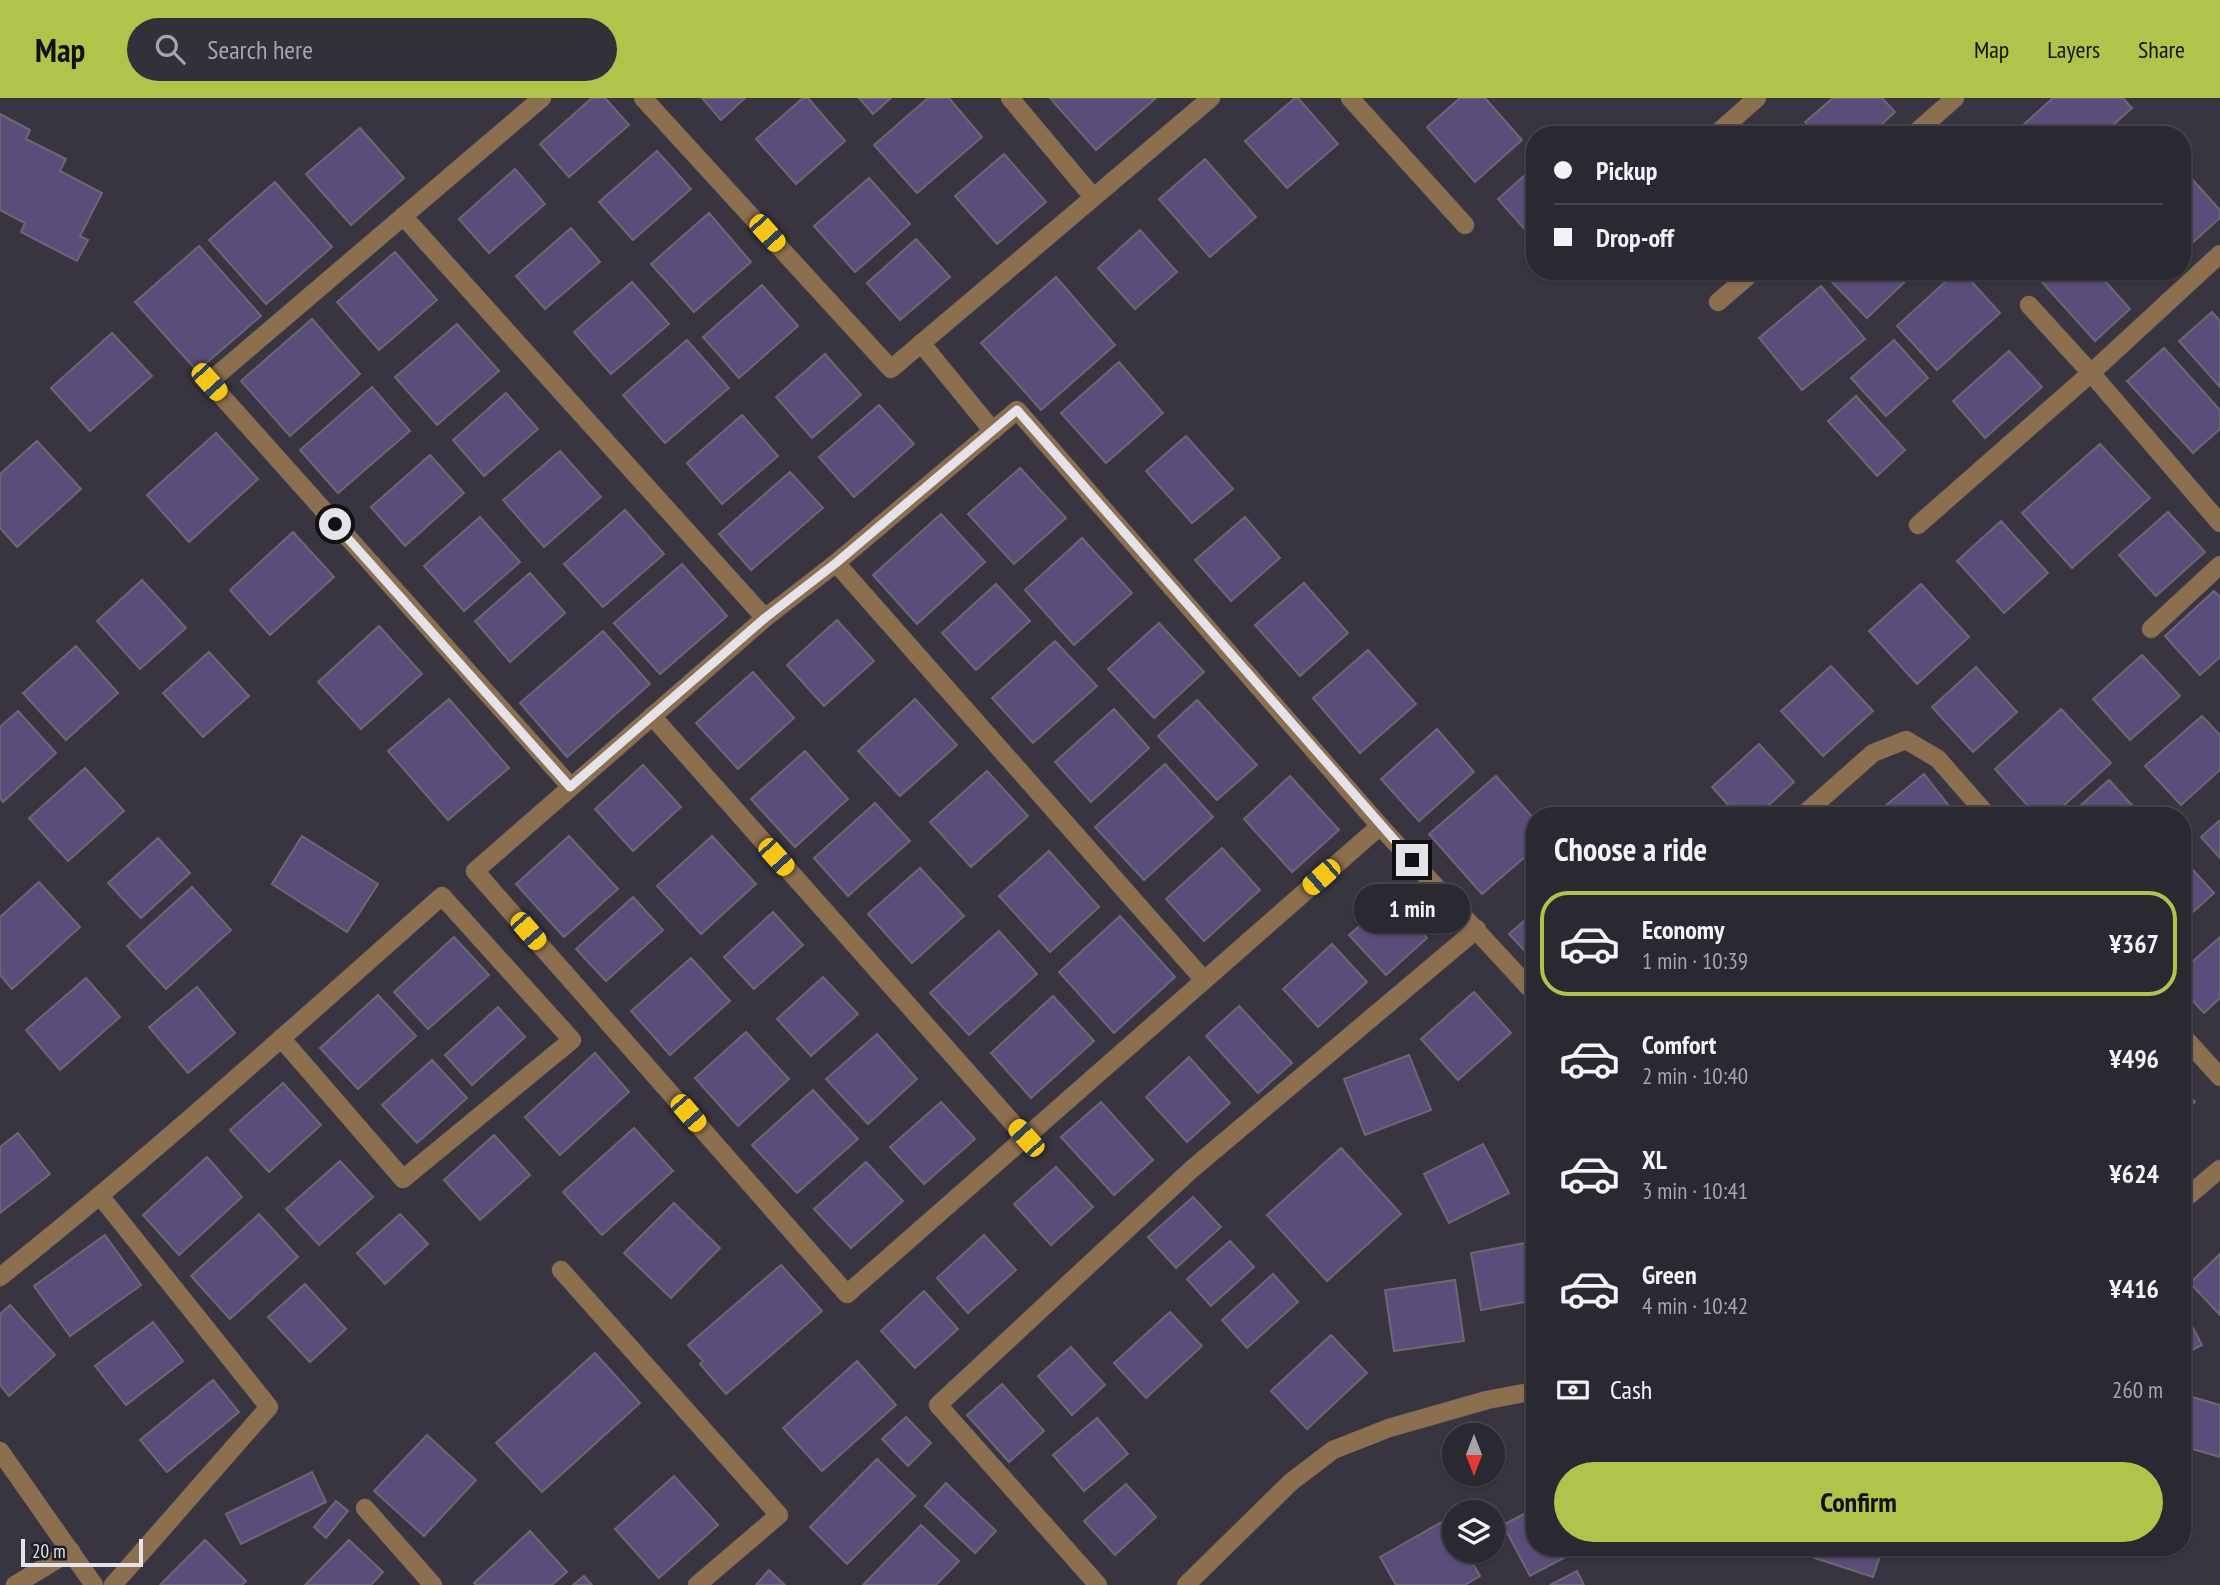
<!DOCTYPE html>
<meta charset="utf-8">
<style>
body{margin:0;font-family:"PT Sans Narrow",sans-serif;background:#323038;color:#f1f3f6;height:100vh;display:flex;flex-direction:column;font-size:26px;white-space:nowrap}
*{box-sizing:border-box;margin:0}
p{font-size:23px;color:#a5a6ab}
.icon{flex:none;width:38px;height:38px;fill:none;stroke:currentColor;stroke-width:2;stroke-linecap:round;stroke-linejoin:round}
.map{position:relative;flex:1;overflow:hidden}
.panel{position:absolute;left:1526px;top:709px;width:665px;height:749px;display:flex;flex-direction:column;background:#2a2830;border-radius:28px;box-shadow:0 2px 5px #0004,0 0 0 2px #46444c}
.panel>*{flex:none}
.hud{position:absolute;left:1526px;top:28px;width:665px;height:154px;border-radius:28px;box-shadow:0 2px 5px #0004,0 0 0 2px #46444c;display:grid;align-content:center;height:154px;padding:0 28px;background:#2a2830}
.needle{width:46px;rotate:180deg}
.tools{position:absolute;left:1442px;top:1325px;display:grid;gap:14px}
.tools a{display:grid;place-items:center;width:63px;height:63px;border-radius:50%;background:#2a2830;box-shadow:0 2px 5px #0004,0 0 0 2px #46444c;font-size:35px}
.scale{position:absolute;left:21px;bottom:18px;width:122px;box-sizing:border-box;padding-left:7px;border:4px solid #e5e3ea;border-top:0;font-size:19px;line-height:24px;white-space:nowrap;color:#e5e3ea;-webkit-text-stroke:5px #1f1e23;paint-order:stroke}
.end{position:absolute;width:32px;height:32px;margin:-16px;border:9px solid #e5e3ea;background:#111;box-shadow:0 0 0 4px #111}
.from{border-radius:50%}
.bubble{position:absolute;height:49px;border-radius:24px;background:#2a2830;box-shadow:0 2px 5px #0004,0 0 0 2px #46444c;font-size:23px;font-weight:800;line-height:49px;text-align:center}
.car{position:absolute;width:21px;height:42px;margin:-21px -10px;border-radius:9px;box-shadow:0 0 5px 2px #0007;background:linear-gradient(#f5c518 24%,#345 0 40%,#f5c518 0 76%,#345 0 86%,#f5c518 0)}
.hud b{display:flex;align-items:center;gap:24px;height:66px;font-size:26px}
.hud b+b{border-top:2px solid #46444c}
.hud i{width:18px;height:18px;background:#f1f3f6}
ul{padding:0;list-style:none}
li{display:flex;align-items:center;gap:21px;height:105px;margin:0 14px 10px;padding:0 14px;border:4px solid transparent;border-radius:28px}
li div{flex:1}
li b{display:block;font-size:26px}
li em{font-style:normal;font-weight:800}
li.active{border-color:#b2c34c}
li>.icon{width:63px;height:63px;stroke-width:1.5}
h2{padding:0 28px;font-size:32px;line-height:84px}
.pay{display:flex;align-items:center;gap:18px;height:77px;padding:0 28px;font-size:26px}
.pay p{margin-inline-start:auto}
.cta{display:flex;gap:14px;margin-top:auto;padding:14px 28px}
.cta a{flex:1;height:80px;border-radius:42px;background:#b2c34c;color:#111;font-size:28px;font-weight:800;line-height:80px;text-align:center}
header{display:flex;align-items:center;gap:42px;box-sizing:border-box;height:98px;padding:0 35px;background:#b2c34c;color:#111}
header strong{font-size:33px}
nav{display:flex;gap:38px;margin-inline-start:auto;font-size:24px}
.search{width:490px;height:63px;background:#323038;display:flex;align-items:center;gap:18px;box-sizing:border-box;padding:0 24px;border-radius:38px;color:#a5a6ab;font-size:26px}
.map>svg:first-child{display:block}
.building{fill:#5b4d7a;stroke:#6b6874;stroke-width:2}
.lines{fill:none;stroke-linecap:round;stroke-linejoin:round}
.minor-casing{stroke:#54515b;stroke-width:19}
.minor{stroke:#8c6f4e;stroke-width:18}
.route{stroke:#e5e3ea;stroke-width:9}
</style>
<header>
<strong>Map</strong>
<div class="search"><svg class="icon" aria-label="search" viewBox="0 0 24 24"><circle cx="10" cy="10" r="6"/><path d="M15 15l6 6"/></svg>Search here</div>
<nav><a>Map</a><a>Layers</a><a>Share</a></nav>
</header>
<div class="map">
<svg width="2220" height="1487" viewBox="0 0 2220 1487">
<rect width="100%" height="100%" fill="#383540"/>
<path class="building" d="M592,0H605L629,27L569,79L540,46Z
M702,0H745L721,22Z
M803,0H808L845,43L796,86L756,41Z
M859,0H891L873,16Z
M928,0H949L982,39L917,95L874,47Z
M1050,0H1156L1096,52Z
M1295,0H1298L1338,46L1287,90L1245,43Z
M1460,0H1485L1522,42L1475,84L1427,29Z
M1833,0H1882L1895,14L1870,37H1817L1805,24Z
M2053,0H2123L2132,10L2102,37H2012Z
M0,16L30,32L26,41L66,61L60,73L102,95L80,138L88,142L77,163L21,134L25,125L0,112Z
M1793,28L1800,37H1782Z
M360,30L404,80L351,127L306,76Z
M657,53L691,91L633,142L599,104Z
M1004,56L1046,104L997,146L955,98Z
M1205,61L1256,119L1210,159L1159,101Z
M1535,68V143L1498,101Z
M2182,70L2220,112V120L2182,154Z
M515,71L545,106L489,155L459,121Z
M869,80L910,126L855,174L814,128Z
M275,84L332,149L266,206L209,142Z
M709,115L751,164L694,214L651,166Z
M571,130L600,164L545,211L516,178Z
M1140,132L1177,174L1135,211L1098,170Z
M916,141L950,179L900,222L867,185Z
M199,148L261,218L197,273L135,204Z
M395,154L437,202L379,252L337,204Z
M1692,173H1712L1701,183Z
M1835,173H1916L1867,220L1828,180Z
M1957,173H1962L2000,215L1937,272L1897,228Z
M2032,173H2096L2130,211L2095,243Z
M1056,179L1115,247L1041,312L981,245Z
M632,184L669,226L611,276L574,234Z
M762,187L798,228L739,280L703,239Z
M1821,188L1865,241L1802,292L1759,240Z
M2212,214L2220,223V289L2179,243Z
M312,221L360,276L290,338L241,283Z
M457,226L499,273L437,327L395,279Z
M112,235L152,278L90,333L51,290Z
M687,242L729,290L665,345L623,297Z
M1894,242L1928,280L1886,318L1851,280Z
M2164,250L2220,312V331L2193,355L2127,283Z
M2009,253L2042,289L1985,340L1953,303Z
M825,256L861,297L812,340L776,299Z
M1119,264L1163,315L1106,365L1061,315Z
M372,289L410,333L338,395L300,352Z
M506,295L538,331L484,378L453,342Z
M1856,298L1905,352L1877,378L1828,323Z
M879,307L914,346L854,399L819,359Z
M742,317L778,358L722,406L687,365Z
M216,335L258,381L189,444L147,397Z
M1186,338L1233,391L1192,425L1146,373Z
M37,343L81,391L17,449L0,430V376Z
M2100,346L2150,400L2072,470L2022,415Z
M560,353L601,399L544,449L503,402Z
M430,357L464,395L405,448L371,409Z
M1020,370L1066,420L1014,466L968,416Z
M790,374L823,410L751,472L719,436Z
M625,412L664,456L603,509L564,466Z
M2168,414L2205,454L2156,498L2119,457Z
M941,416L985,464L917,526L873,477Z
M480,419L520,464L464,513L424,468Z
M1245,419L1280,460L1231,503L1195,462Z
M2001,423L2048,475L2004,515L1957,463Z
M293,434L334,479L270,537L230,492Z
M1082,440L1132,495L1074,547L1025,492Z
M682,466L727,518L660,576L614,525Z
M530,475L565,515L510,564L475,523Z
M142,482L186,530L140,571L97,523Z
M1304,485L1348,535L1300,578L1255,527Z
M996,486L1030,523L976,572L942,535Z
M1921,486L1969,539L1917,586L1869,533Z
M2214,493L2220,499V559L2200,577L2165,538Z
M837,522L874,563L824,608L787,567Z
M1159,525L1204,574L1154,620L1108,571Z
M379,528L422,576L361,631L318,584Z
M603,533L650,586L567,659L520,605Z
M1055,543L1097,588L1033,645L992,600Z
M76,548L118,595L66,642L23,595Z
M1368,552L1416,606L1360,655L1313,600Z
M209,554L249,598L203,639L163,595Z
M2142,557L2180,598L2130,642L2093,601Z
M1831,568L1873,613L1823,658L1781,613Z
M1976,569L2017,614L1973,654L1932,609Z
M753,574L794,620L738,671L696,625Z
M449,601L509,670L448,722L388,653Z
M915,601L957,647L900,698L858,653Z
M1197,602L1257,667L1217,702L1158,638Z
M1114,611L1149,650L1091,704L1055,664Z
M2061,611L2111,665L2052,718H2037L1995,671Z
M18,613L56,655L3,704L0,700V629Z
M2202,618L2220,637V672L2181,707L2145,668Z
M1437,631L1474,674L1419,723L1381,681Z
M1759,646L1794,684L1757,718H1738L1712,689Z
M805,653L848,701L795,749L751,701Z
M1165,666L1213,719L1144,782L1095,729Z
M643,667L681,709L633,753L595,711Z
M85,670L124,713L68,763L29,720Z
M987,673L1028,718L971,769L930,724Z
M1924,676L1957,718H1873Z
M1290,678L1339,732L1292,774L1244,721Z
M1496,678L1535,722V750L1482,796L1429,736Z
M2109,682L2142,718H2069Z
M875,705L910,743L848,798L814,760Z
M1671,708L1679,718H1661Z
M2220,722V760L2201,739Z
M302,738L378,786L347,834L272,786Z
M569,738L618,791L564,839L516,786Z
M712,738L756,786L701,836L657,788Z
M158,740L190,775L141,820L108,785Z
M1222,750L1260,792L1204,843L1166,801Z
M1049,753L1099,809L1050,854L999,798Z
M2182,760L2214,795L2182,824Z
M920,770L964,818L912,865L868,816Z
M39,784L80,829L12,891L0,877V819Z
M192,789L231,832L166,891L127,848Z
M633,799L663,832L606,883L576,851Z
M1391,800L1427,840L1386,877L1349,837Z
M1535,813V864L1509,836Z
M773,814L803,847L754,891L724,859Z
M1120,818L1175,879L1114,935L1059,874Z
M999,833L1037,876L969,937L930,895Z
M454,839L489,877L428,931L394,894Z
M2220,839V900L2204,915L2182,891V873Z
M1332,846L1367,884L1318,929L1283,891Z
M691,860L730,903L670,957L631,913Z
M823,879L858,916L811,958L777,921Z
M86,880L120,919L60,972L26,932Z
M197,889L235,935L188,975L149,929Z
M1474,894L1511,935L1458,982L1421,941Z
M378,897L416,938L358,991L320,950Z
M1053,898L1094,943L1031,1000L991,955Z
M1239,908L1292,965L1258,995L1206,938Z
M498,909L525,939L472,987L445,957Z
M746,934L789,981L738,1028L695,980Z
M877,936L917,981L868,1026L826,981Z
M595,955L629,994L560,1057L525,1019Z
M1409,957L1431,1012L1365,1037L1344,981Z
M1189,959L1230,1005L1187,1044L1146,999Z
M432,962L467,1000L417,1045L382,1007Z
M283,985L321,1027L269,1074L230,1032Z
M2182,990L2195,1004L2182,1015Z
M813,992L858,1041L797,1095L752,1047Z
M941,1004L975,1041L924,1086L890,1049Z
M1101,1004L1153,1062L1114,1097L1061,1039Z
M634,1030L673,1073L602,1137L563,1094Z
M18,1035L50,1076L0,1115V1049Z
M494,1037L530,1077L480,1122L444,1082Z
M1483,1046L1509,1095L1449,1125L1424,1076Z
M1341,1050L1401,1116L1327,1183L1267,1117Z
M207,1059L242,1099L179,1157L143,1117Z
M340,1063L373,1099L319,1147L286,1111Z
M866,1064L903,1103L851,1150L814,1111Z
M1056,1069L1093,1109L1051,1147L1014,1106Z
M1193,1099L1221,1129L1176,1170L1148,1139Z
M674,1105L720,1150L671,1200L624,1155Z
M259,1116L298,1159L230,1221L191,1178Z
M400,1116L428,1146L385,1186L357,1155Z
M105,1137L141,1187L70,1238L34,1188Z
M984,1137L1016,1172L968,1215L937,1180Z
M1230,1143L1254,1169L1211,1208L1187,1181Z
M1535,1143V1202L1481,1212L1471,1155Z
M2220,1156V1217L2190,1185Z
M781,1167L822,1213L726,1296L700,1266L703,1263L688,1247Z
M1273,1176L1298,1204L1247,1250L1222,1222Z
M1455,1182L1464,1243L1394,1253L1385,1192Z
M305,1186L346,1231L310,1264L268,1219Z
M924,1193L958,1231L915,1270L881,1233Z
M10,1207L55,1257L9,1298L0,1287V1216Z
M2182,1209L2202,1247L2182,1257Z
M1170,1214L1202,1248L1146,1300L1114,1265Z
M153,1224L183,1263L126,1307L95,1268Z
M1331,1237L1367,1275L1307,1331L1271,1293Z
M1071,1249L1105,1287L1072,1317L1038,1278Z
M595,1255L640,1305L542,1394L496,1345Z
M857,1263L896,1307L822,1373L783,1330Z
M213,1282L239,1314L167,1374L140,1342Z
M1002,1286L1044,1333L1009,1364L967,1317Z
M2189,1298L2220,1307V1359L2182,1348V1322Z
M906,1319L931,1345L908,1368L882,1341Z
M1097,1320L1128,1356L1084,1393L1053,1357Z
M427,1337L476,1382L424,1438L374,1393Z
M877,1361L915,1398L847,1466L810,1429Z
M312,1374L326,1404L241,1446L226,1416Z
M674,1378L718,1427L659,1480L615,1431Z
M946,1385L996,1433L975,1455L925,1408Z
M1126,1386L1156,1419L1115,1457L1084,1423Z
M336,1403L348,1413L326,1440L314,1429Z
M1535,1410V1449H1584L1530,1478L1503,1427Z
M1447,1421L1454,1433V1452H1465L1480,1478L1465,1487H1396L1380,1459Z
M921,1427L959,1463L936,1487H863Z
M530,1433L567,1474L552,1487H476L474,1485Z
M205,1442L246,1483L242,1487H160Z
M349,1442L383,1474L371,1487H305Z
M1795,1449H1883L1873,1479L1793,1453Z
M769,1472L785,1487H756Z
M1577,1473L1584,1487H1550Z
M584,1478L592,1487H573Z"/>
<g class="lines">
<defs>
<path id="minor" d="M542,0L209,284L571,689
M643,0L891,271L1211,0
M1010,0L1093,99
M1350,0L1465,127
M1715,37L1757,0
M1913,37L1955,0
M403,118L765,520
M1718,204L1754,173
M2029,207L2091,275L2220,425
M921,245L993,333
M1918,427L2091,275L2220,156
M836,465L1204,882
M2151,531L2220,467
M652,618L1026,1040
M1802,718L1873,655L1906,642L1938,661L1988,718
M1380,728L847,1196L475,773L765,520L836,465L1017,312L1380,728L1535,896
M2182,937L2220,979
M101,1099L269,1309L113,1487
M2182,1103L2220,1071
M561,1172L779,1417L697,1487
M0,1179C152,1058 296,927 442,798L572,942L403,1081L281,940
M0,1353L94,1487
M365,1410L433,1487
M15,1487L71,1453
M1098,1487L938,1307L1192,1071L1477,831
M1186,1487L1291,1384L1333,1352L1389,1330L1487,1302L1535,1293"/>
</defs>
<use href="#minor" class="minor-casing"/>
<use href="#minor" class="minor"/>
</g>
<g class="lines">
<path class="route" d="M335,426L570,689L765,520L836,465L1017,312L1412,762"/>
</g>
</svg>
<div class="tools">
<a><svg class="needle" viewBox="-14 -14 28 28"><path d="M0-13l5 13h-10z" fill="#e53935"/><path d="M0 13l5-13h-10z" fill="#a5a6ab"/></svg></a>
<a><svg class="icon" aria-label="layers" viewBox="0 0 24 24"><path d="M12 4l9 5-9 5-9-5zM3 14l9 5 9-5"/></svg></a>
</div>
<div class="scale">20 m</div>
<i class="end from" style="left:335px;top:426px"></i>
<i class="end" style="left:1412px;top:762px"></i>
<div class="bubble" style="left:1354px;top:786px;width:116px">1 min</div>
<i class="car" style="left:767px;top:135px;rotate:138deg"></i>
<i class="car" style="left:209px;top:284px;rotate:138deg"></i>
<i class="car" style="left:776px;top:759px;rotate:138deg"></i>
<i class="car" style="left:1321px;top:779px;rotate:229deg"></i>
<i class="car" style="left:528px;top:833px;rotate:139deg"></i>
<i class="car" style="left:688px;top:1015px;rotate:139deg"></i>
<i class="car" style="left:1026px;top:1040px;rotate:318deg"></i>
<div class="hud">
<b><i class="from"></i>Pickup</b>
<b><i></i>Drop-off</b>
</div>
<section class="panel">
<h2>Choose a ride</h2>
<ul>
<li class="active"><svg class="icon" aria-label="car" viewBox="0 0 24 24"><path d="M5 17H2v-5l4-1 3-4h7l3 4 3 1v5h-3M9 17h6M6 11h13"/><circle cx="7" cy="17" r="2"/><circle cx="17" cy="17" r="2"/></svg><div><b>Economy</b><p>1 min · 10:39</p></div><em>¥367</em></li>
<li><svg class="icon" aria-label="car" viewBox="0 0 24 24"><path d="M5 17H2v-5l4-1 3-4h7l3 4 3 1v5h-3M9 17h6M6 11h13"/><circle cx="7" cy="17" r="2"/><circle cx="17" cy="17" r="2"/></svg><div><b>Comfort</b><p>2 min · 10:40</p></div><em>¥496</em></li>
<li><svg class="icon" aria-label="car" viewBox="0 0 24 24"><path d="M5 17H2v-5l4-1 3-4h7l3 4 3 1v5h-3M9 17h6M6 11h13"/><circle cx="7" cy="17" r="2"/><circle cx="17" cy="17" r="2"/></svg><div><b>XL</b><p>3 min · 10:41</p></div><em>¥624</em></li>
<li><svg class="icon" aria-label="car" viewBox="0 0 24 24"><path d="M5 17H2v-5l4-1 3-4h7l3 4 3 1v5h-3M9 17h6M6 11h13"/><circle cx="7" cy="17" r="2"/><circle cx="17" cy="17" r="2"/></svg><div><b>Green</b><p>4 min · 10:42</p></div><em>¥416</em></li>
</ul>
<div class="pay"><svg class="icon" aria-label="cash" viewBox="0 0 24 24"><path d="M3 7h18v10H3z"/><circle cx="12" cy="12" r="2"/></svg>Cash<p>260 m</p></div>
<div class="cta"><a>Confirm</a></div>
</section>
</div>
